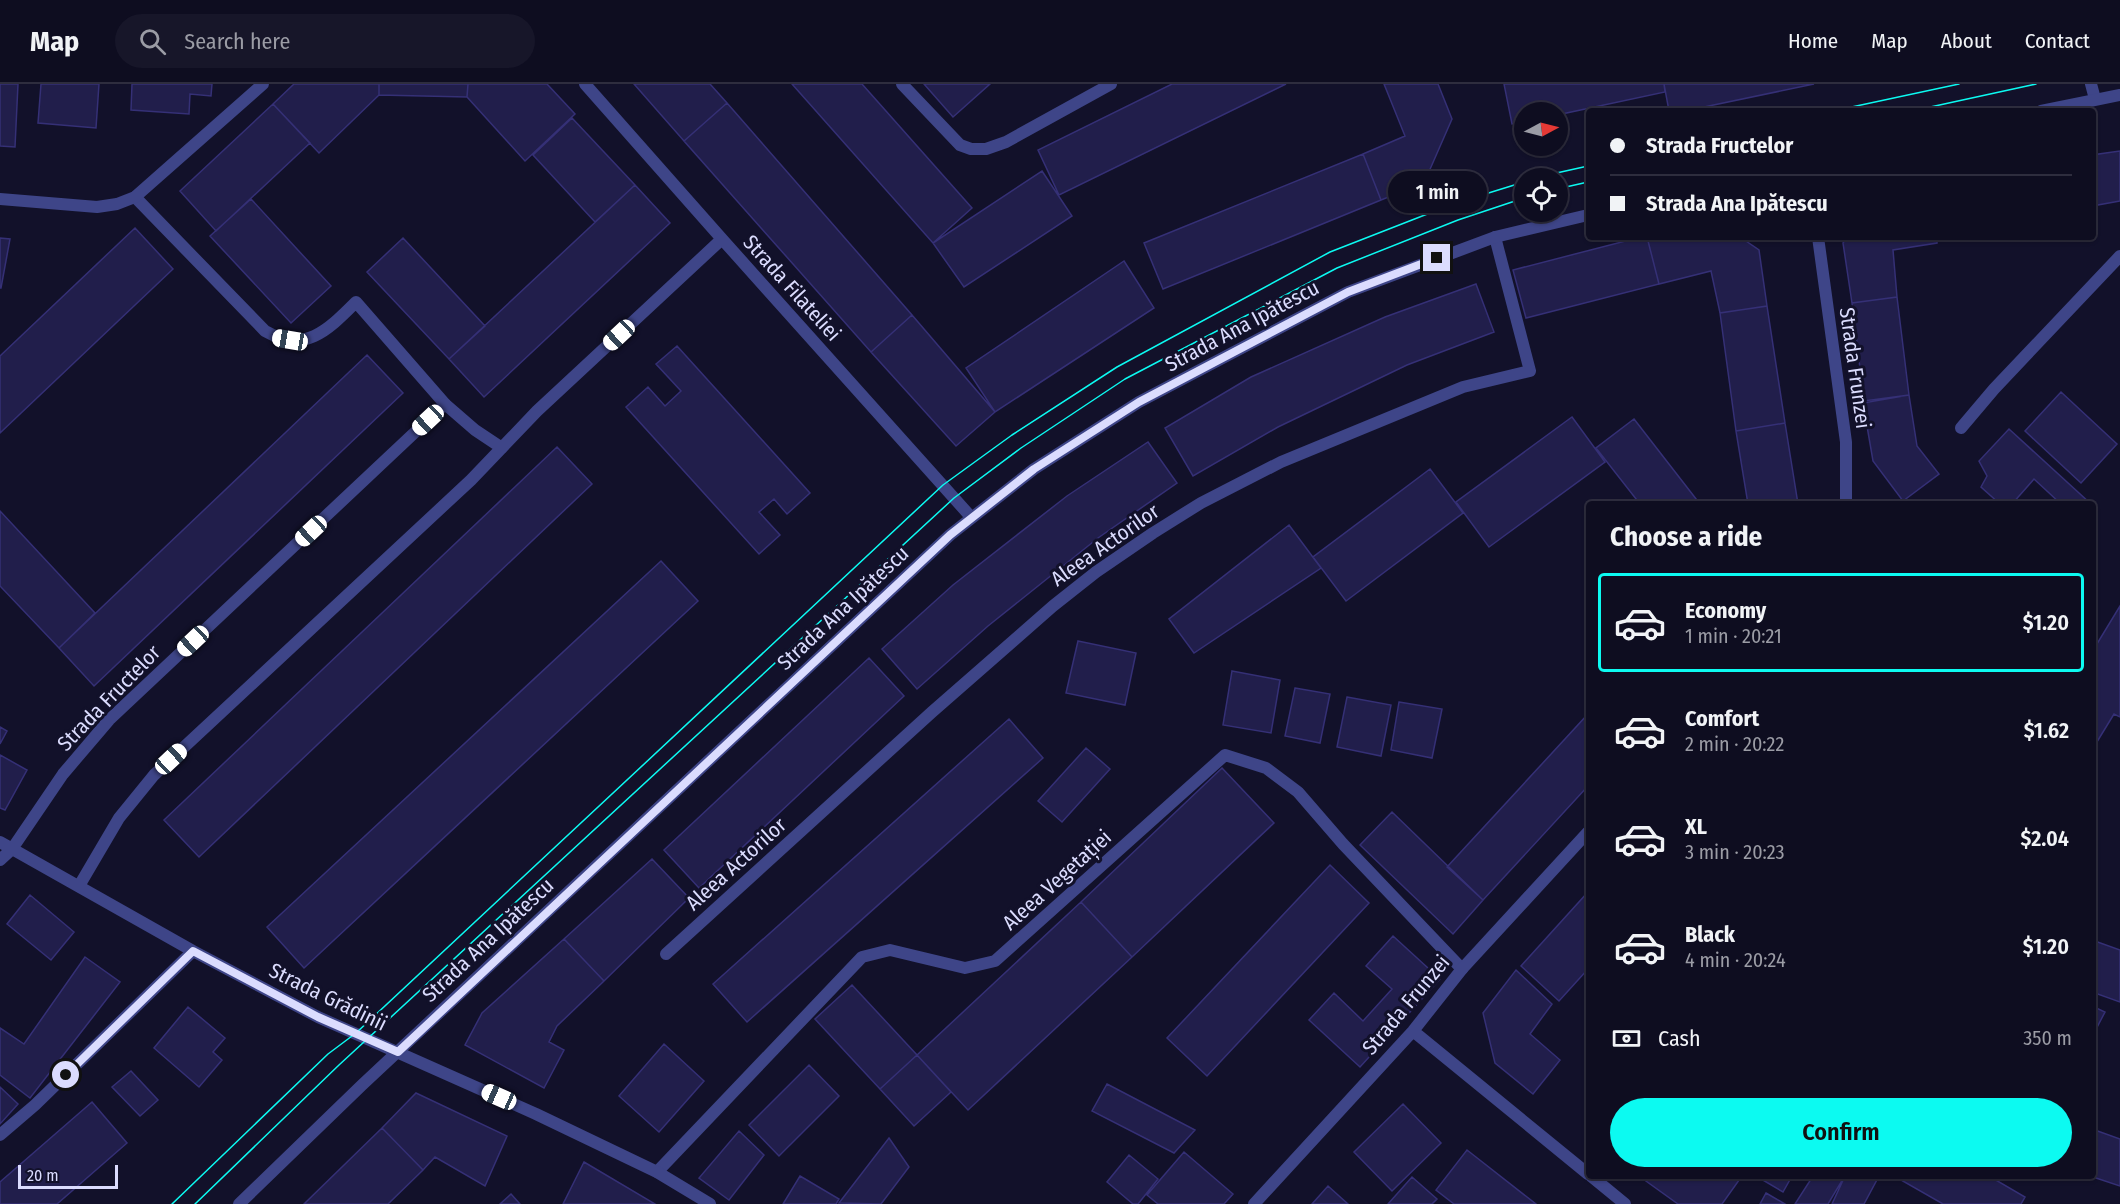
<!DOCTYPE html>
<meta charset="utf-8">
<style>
body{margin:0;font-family:"Fira Sans Condensed",sans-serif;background:#171629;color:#f1f3f6;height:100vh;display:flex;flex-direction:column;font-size:22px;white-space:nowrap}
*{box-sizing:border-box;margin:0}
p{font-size:20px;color:#9b9ca5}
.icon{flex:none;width:33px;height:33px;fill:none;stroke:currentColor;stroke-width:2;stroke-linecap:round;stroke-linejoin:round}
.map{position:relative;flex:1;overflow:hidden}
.sheet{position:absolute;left:1586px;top:417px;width:510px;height:678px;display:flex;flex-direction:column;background:#0e0d20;border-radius:6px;box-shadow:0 2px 4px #0004,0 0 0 2px #2e2d3e}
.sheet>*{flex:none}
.top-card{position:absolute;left:1586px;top:24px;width:510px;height:132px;border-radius:6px;box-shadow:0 2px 4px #0004,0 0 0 2px #2e2d3e;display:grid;align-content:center;height:132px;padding:0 24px;background:#0e0d20}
.needle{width:39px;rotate:83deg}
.fabs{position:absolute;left:1514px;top:18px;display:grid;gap:12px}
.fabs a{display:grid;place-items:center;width:54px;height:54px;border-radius:50%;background:#0e0d20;box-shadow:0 2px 4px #0004,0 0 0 2px #2e2d3e;font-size:30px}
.scale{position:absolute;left:18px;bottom:15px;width:100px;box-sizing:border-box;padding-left:6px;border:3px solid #dbdcfe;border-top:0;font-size:16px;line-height:21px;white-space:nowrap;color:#dbdcfe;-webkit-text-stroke:4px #12112a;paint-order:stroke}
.end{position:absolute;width:27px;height:27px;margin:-14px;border:8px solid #dbdcfe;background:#111;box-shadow:0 0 0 3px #111}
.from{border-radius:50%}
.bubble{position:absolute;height:42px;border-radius:21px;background:#0e0d20;box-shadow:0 2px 4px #0004,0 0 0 2px #2e2d3e;font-size:20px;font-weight:600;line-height:42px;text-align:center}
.car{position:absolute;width:18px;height:36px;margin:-18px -9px;border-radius:8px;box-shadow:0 0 4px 2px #0007;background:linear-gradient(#fff 24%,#345 0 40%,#fff 0 76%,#345 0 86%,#fff 0)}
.top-card b{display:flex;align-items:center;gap:21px;height:57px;font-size:22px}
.top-card b+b{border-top:2px solid #2e2d3e}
.top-card i{width:15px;height:15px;background:#f1f3f6}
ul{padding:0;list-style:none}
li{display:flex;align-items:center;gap:18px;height:99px;margin:0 12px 9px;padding:0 12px;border:3px solid transparent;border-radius:6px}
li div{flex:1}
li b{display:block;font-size:22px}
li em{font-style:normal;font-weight:600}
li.on{border-color:#0cfaf1}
li>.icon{width:54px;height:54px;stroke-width:1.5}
h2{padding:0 24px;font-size:27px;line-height:72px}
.pay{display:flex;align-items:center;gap:15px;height:66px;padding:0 24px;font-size:22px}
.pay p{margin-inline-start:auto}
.cta{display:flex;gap:12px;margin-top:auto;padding:12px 24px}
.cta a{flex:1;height:69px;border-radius:36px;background:#0cfaf1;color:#111;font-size:24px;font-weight:600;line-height:69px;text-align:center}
header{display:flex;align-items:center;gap:36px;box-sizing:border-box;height:84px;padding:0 30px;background:#0e0d20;border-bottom:2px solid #2e2d3e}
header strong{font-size:28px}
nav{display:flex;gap:33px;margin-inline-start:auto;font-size:21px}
.search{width:420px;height:54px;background:#171629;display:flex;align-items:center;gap:15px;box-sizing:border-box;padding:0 21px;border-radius:33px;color:#9b9ca5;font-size:22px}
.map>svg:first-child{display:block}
.building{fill:#211e4b;stroke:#353076;stroke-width:1.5}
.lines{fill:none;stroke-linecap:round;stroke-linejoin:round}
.service{stroke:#3e4588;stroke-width:12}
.minor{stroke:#3e4588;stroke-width:12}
.tertiary{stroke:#3e4588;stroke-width:12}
.tram{stroke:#0cfaf1;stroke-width:1.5}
.route{stroke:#dbdcfe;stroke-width:8}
.labels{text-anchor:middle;stroke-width:6;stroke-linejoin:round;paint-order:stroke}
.street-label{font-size:21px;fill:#dbdcfe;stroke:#12112a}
</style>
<header>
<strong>Map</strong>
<div class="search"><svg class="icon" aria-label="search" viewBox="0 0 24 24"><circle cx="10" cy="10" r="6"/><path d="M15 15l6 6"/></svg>Search here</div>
<nav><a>Home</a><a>Map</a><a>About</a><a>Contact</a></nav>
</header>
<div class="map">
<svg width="2120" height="1120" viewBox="0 0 2120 1120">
<rect width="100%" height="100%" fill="#12112a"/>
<path class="building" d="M0,0H18L15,63L0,62Z
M41,0H99L96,44L38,39Z
M132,0H212L211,12L190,10L189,30L131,26Z
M294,0H379V11L319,69L273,20Z
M379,0H468L467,13L379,11Z
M468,0H547L575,30L525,77L467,13Z
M634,0H710L727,19L684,57Z
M792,0H862L972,124L933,159Z
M924,0H990L953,33Z
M1172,0H1286L1059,111L1038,66Z
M1384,0H1438L1452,35L1424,99L1381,116L1363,70L1405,52Z
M1504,0H1664L1665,8L1557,31V28H1524V38L1512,40Z
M1664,0H1814L1685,27H1669Z
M727,19L912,231L871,268L684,57Z
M273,20L310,59L216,147L180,107Z
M572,34L635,101L595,138L533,71Z
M2120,67V117L2092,122V71Z
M1363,70L1381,116L1163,205L1144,159Z
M1042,87L1072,132L964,203L933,159Z
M635,101L670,139L484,313L449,275Z
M251,115L331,202L291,239L210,152Z
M135,144L173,185L0,349V272Z
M1641,153H1647L1659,200L1526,234L1513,186Z
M1647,153H1740L1759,166L1767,222L1720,229L1711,187L1659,200Z
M1847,153H1937V159L1893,166L1897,213L1852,219L1843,159Z
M0,154L10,155L1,204H0Z
M403,154L485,242L449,275L367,188Z
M1124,177L1154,224L995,328L966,284Z
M1476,200L1494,248L1407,281L1278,343L1193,392L1165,344L1251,293L1385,233Z
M1897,213L1909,311L1864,317L1852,219Z
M1767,222L1785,339L1736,347L1720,229Z
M912,231L995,328L956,362L871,268Z
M677,262L810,409L787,430L774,415L759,428L780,451L759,470L626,323L648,303L665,322L681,307L656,280Z
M367,271L403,309L94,602L59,564Z
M2061,308L2117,360L2081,399L2025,347Z
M1909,311L1917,362L1939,390L1903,417L1873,377L1863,319Z
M1572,333L1605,378L1489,463L1456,418Z
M1634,335L1700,420H1640L1596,364Z
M1785,339L1798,420H1748L1736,347Z
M2009,345L2091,420H2061L2034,395L2012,420H2000L1981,403L1987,392L1979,377Z
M1148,358L1177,399L1098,454L988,542L917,605L882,565L953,501L1067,412Z
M557,363L592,400L199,773L164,736Z
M1430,385L1463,429L1346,517L1313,473Z
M0,427L95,529L59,564L0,502Z
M1289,441L1321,484L1194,569L1169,535Z
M661,477L698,517L304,884L267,843Z
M2120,522V633L2114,630L2092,666V568Z
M1078,557L1136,569L1125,621L1066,609Z
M869,574L904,612L699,804L664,766Z
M1232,587L1280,596L1271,649L1223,641Z
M1295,604L1330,610L1320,659L1285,652Z
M1347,613L1391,621L1381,672L1337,663Z
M1399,618L1442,625L1432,674L1391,666Z
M1588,630V702L1483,816L1447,783Z
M1009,635L1043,674L747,938L713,900Z
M0,643L7,647L0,660Z
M1086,664L1110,685L1062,738L1038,717Z
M0,671L27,686L5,726L0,724Z
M1222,684L1274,739L1132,873L1081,818Z
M1392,728L1483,816L1453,850L1360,761Z
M652,775L689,814L604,897L564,855Z
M1330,781L1369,819L1207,992L1167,954Z
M1588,808V885L1559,917L1521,882Z
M30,811L74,848L51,876L7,840Z
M1081,818L1132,873L968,1026L917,971Z
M1393,852L1440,895L1360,983L1309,936L1334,909L1363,937L1392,905L1366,882Z
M564,855L604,897L557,942L549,958L564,966L544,1004L465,961L482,929Z
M2092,856L2120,866V918L2092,908Z
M85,873L120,898L30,1014L0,991V944L24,960Z
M1516,886L1552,920L1530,950L1560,976L1533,1010L1495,979L1483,929Z
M852,901L917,971L880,1005L815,935Z
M2092,922L2105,928L2092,953Z
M188,923L225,954L213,968L222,976L199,1003L154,964Z
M664,960L704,997L659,1048L619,1012Z
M917,971L951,1008L914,1042L880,1005Z
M809,981L839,1012L779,1072L749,1041Z
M131,987L158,1016L140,1032L112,1003Z
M1107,1000L1195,1046L1174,1069L1092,1027Z
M0,1003L18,1020L0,1040Z
M416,1009L507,1052L485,1102L435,1073L423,1086L382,1044Z
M92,1018L127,1059L57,1120H0V1098Z
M1403,1020L1441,1059L1392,1107L1354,1068Z
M382,1044L423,1086L388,1120H304Z
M2092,1045L2120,1055V1102L2090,1092H2092Z
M739,1047L764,1071L729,1116L699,1094Z
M889,1054L909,1083L881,1120L839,1119Z
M1467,1066L1536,1120H1454L1436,1106Z
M1184,1068L1233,1110L1224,1120H1158L1147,1111Z
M1129,1071L1158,1095L1138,1120H1133L1107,1098Z
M584,1078L655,1120H563Z
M800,1092L839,1115L836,1120H783Z
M1639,1092H1742L1722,1120H1678Z
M1763,1092H1792L1783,1108L1761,1095Z
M1813,1092H1839L1843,1095L1828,1120H1795Z
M1845,1092H1879L1864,1120H1832Z
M1894,1092H1989L2025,1113L2021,1120H1943Z
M1412,1093L1437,1115L1432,1120H1388Z
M1328,1102L1348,1120H1312Z
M1766,1109L1785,1120H1760Z
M511,1110L520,1120H500Z"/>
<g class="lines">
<path class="service" d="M902,0L960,61L971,65H986L1006,58L1111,0
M135,113L265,247C305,270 328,246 356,218L445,320
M1961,344L1994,305L2120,172
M666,870L932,628L1053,522L1096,488L1153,449L1201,419L1281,378L1463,303L1530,287L1495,153
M657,1088L862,873L890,866L965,884L995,877L1225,671L1266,684L1298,708L1343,760L1462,885"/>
<path class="minor" d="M585,0L722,155L971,433
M2091,0L2095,15
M0,115L97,123L117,120L135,113L263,0
M1818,153L1846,358V420
M0,758L193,867L318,933L536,1030L657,1088L710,1120
M0,776L12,765L63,690L109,636L445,320L475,346L502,364
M79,802L119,734L154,691L471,396L537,327L722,155
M1413,947L1588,1090
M0,1051L35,1021L193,867
M1591,1092L1625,1120
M1254,1120L1413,947L1462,885L1588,748"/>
<path class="tertiary" d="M2041,27L2120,11
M239,1120L362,1001L950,451L1034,385L1139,318L1348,208L1495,153L1588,131"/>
<path class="tram" d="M1833,27L1959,0
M1912,27L2036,0
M1534,94L1588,82
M1557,105L1588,98
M172,1120L328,970L356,949L943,401L1012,351L1117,283L1330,168L1453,120L1524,98
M195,1120L339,981L954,414L1021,364L1125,295L1337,184L1458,136L1524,114"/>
</g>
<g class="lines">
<path class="route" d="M66,991L193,867L318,933L398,968L950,451L1034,385L1139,318L1348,208L1437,174"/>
</g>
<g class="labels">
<g class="street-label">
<text transform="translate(792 204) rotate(48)" y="7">Strada Filateliei</text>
<text transform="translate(1242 242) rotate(-28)" y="7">Strada Ana Ipătescu</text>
<text transform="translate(1855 284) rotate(82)" y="7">Strada Frunzei</text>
<text transform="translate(1105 461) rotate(-35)" y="7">Aleea Actorilor</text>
<text transform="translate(843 524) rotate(-43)" y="7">Strada Ana Ipătescu</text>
<text transform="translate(109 614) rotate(-46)" y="7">Strada Fructelor</text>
<text transform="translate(736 780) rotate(-42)" y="7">Aleea Actorilor</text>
<text transform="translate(1057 796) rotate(-42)" y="7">Aleea Vegetației</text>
<text transform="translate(488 856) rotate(-43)" y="7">Strada Ana Ipătescu</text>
<text transform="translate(328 913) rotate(26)" y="7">Strada Grădinii</text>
<text transform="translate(1406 921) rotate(-50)" y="7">Strada Frunzei</text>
</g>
</g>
</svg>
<div class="fabs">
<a><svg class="needle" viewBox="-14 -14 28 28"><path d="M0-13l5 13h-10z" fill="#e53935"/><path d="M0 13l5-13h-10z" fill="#9b9ca5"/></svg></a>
<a><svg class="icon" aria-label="locate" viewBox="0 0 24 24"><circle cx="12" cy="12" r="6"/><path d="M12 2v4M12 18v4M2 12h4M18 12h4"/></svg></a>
</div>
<div class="scale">20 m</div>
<i class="end from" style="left:66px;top:991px"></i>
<i class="end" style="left:1437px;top:174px"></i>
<div class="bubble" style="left:1388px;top:87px;width:99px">1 min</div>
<i class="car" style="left:619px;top:251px;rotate:227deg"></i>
<i class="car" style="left:290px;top:256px;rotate:280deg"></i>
<i class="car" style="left:428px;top:336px;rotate:227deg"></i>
<i class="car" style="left:311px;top:447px;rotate:227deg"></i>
<i class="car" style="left:193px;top:557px;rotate:227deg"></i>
<i class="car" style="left:171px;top:675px;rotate:47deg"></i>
<i class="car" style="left:499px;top:1013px;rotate:294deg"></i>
<div class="top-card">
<b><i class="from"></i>Strada Fructelor</b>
<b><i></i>Strada Ana Ipătescu</b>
</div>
<section class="sheet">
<h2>Choose a ride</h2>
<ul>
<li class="on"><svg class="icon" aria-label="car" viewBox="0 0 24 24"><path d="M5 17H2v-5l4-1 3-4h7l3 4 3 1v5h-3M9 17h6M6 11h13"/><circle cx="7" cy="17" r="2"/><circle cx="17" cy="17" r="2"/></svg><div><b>Economy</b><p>1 min · 20:21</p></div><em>$1.20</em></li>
<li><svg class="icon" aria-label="car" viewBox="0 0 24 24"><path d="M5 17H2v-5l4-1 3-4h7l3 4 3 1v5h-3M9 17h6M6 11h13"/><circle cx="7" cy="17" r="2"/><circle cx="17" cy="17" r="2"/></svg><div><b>Comfort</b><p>2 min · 20:22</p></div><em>$1.62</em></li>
<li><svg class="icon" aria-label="car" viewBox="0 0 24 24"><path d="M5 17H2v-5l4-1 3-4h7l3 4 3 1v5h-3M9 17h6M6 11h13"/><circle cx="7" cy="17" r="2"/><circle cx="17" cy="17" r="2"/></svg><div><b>XL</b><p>3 min · 20:23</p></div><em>$2.04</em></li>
<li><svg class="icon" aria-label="car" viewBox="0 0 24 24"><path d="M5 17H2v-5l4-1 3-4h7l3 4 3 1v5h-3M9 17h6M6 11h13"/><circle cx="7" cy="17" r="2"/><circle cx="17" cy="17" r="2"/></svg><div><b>Black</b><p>4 min · 20:24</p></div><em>$1.20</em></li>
</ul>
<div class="pay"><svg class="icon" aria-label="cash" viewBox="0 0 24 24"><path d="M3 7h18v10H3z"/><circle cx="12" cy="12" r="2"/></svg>Cash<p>350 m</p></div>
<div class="cta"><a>Confirm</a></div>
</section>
</div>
